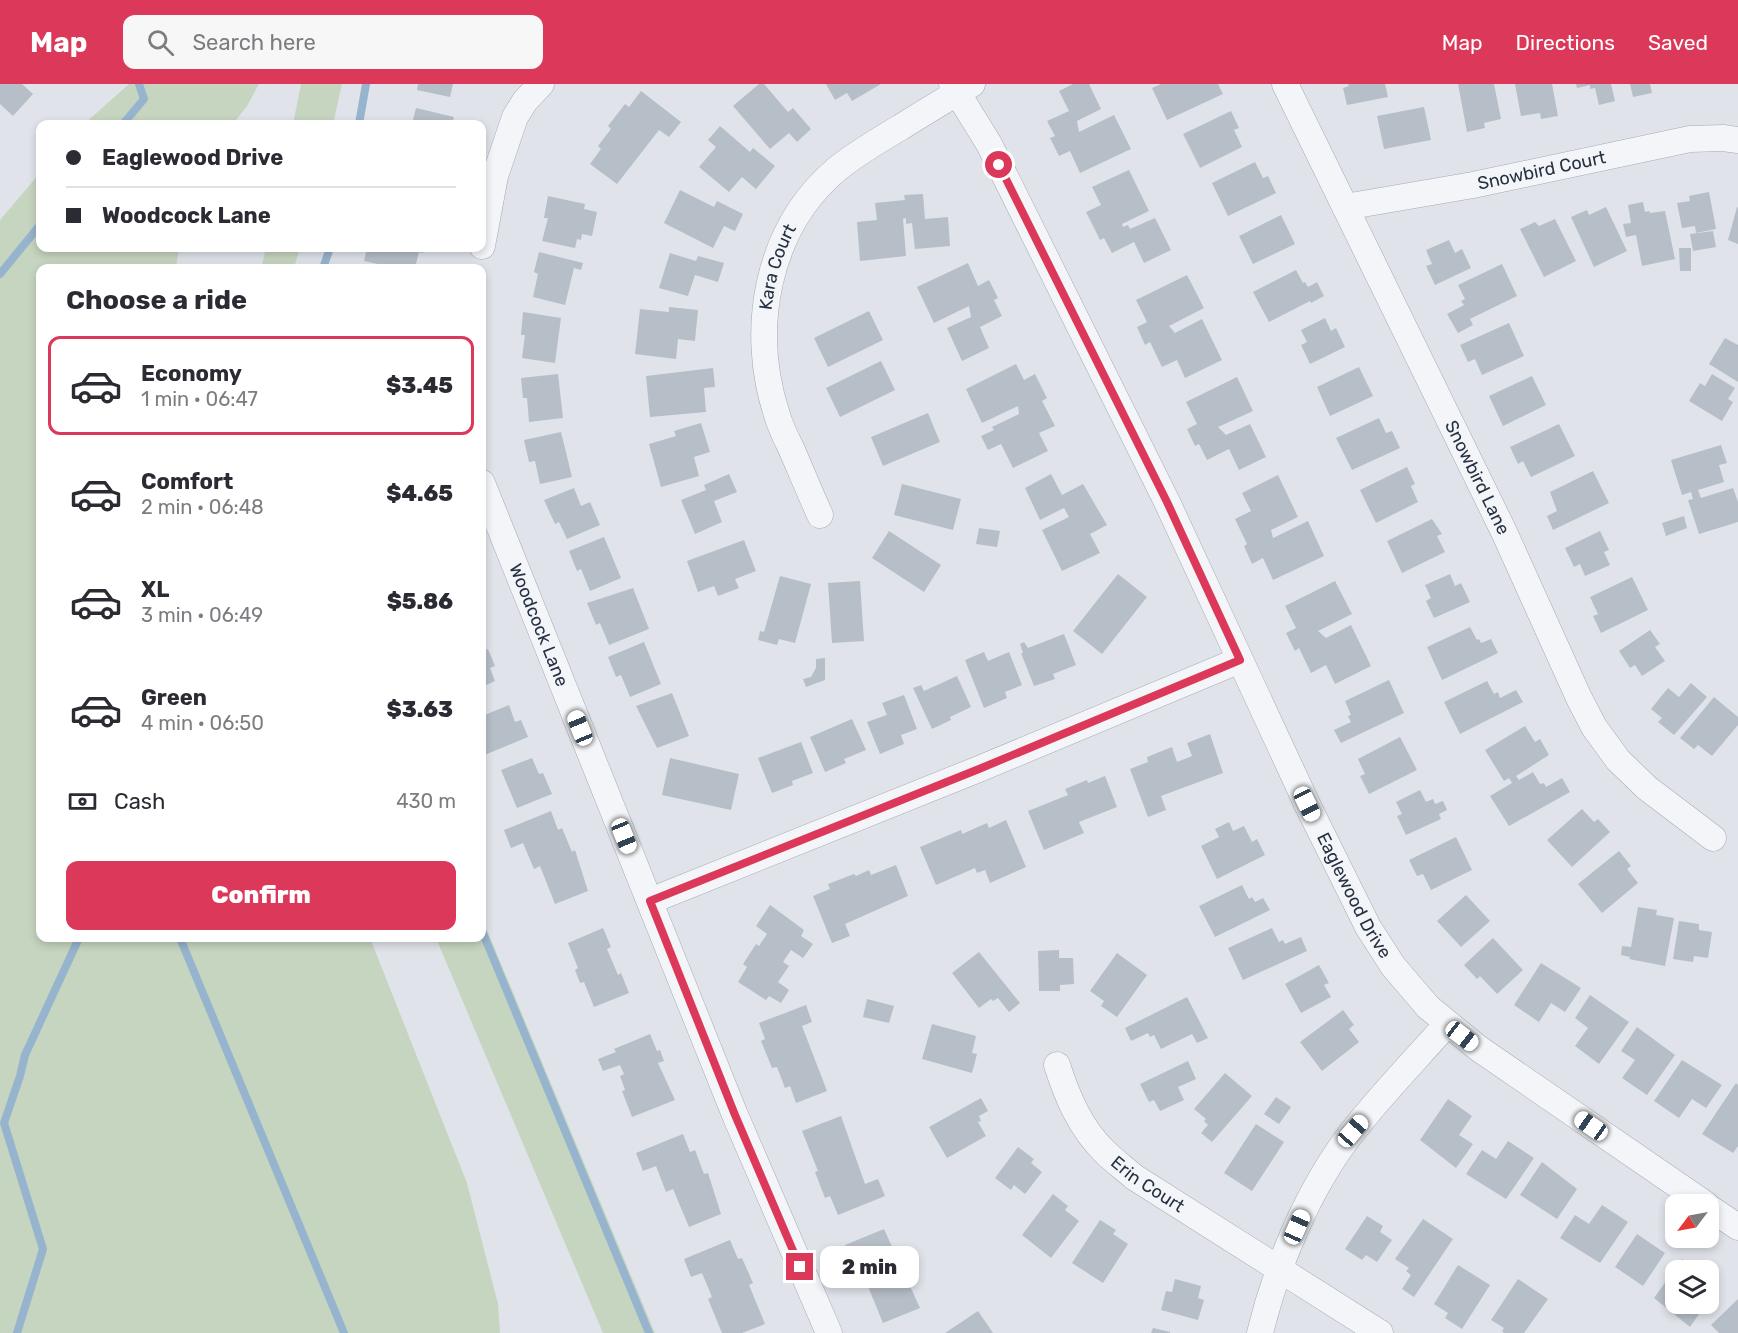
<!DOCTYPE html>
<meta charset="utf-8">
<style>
body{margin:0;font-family:Rubik,sans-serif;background:#f7f7f7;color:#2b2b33;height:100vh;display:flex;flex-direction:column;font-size:22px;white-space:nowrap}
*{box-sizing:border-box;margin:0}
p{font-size:20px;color:#7c7c81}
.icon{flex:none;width:33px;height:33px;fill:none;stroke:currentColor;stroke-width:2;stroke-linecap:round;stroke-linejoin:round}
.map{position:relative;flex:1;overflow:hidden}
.panel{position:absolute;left:36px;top:180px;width:450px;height:678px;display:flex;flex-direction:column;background:#fff;border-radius:12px;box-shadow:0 3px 9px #0003}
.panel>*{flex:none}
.top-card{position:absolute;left:36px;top:36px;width:450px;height:132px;border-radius:12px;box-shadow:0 3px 9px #0003;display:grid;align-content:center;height:132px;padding:0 30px;background:#fff}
.needle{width:39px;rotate:238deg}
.controls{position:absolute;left:1665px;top:1110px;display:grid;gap:12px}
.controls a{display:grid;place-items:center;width:54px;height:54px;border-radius:12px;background:#fff;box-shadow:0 3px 9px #0003;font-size:30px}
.end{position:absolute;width:27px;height:27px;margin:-14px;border:8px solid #dc3859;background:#fff;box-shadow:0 0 0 3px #fff}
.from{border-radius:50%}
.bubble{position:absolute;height:42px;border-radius:12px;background:#fff;box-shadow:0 3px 9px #0003;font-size:20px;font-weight:800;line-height:42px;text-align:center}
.car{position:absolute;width:18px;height:36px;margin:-18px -9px;border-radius:8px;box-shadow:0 0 4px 2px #0007;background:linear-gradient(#fff 24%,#345 0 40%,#fff 0 76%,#345 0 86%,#fff 0)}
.top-card b{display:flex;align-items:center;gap:21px;height:57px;font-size:22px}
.top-card b+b{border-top:2px solid #e1e1e2}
.top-card i{width:15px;height:15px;background:#2b2b33}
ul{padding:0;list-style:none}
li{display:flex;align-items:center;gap:18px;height:99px;margin:0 12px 9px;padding:0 18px;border:3px solid transparent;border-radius:12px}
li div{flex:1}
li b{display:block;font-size:22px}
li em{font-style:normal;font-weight:800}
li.current{border-color:#dc3859}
li>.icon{width:54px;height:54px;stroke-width:1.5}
h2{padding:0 30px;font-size:27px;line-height:72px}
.pay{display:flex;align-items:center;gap:15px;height:66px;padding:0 30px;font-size:22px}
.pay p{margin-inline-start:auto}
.cta{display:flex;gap:12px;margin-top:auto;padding:12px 30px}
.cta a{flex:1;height:69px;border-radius:12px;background:#dc3859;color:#fff;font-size:24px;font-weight:800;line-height:69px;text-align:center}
header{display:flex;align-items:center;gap:36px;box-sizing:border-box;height:84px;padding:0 30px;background:#dc3859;color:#fff}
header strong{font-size:28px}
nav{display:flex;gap:33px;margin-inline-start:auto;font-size:21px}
.search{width:420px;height:54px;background:#f7f7f7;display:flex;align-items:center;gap:15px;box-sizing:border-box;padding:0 21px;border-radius:12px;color:#7c7c81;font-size:22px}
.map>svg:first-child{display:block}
.green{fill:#c6d5c0}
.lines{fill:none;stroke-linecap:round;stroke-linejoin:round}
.stream{stroke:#97b4ce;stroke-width:8}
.building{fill:#b6bec8}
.street-casing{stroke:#a4abb5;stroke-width:27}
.street{stroke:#f3f5f8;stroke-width:26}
.route{stroke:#dc3859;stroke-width:8}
.labels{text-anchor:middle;stroke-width:4.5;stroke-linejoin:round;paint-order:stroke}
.street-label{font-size:18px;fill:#263243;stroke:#eff3f7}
</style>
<header>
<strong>Map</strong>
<div class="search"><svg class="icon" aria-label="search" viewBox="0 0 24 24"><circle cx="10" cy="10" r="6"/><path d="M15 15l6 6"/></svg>Search here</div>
<nav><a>Map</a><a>Directions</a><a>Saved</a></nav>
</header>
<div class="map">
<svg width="1738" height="1249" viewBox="0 0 1738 1249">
<rect width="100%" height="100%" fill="#e0e4ea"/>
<path class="green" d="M129,0H259L247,22L233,40H84Z
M301,0H342L333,40H293Z
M40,89V164H179L176,184H40V854H370L467,1099L498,1220L500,1249H0V136Z
M266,164H300L294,184H261Z
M482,834L655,1249H603L436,854H482Z"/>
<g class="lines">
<path class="stream" d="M123,40L144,15L139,0
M359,40L366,0
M323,184L330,164
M0,190L40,141
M482,847L649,1249
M180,854L344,1249
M17,1249L43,1165L4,1039L20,992L25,971L79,854"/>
</g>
<path class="building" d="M0,0H22L33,10L13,32L0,20Z
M418,0H453L450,13L417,6Z
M759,0H764L788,28L793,24L811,45L797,58L789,49L770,65L733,22Z
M826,0H881L852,17L847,9L835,16Z
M1073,0H1089L1101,25L1077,37L1079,48L1114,31L1131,65L1080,89L1070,67L1059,72L1050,54L1055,52L1047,37L1069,27L1059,7Z
M1161,0H1218L1223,10L1167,36L1152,4Z
M1348,0H1385L1388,13L1347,21L1343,4L1349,2Z
M1458,0H1494L1501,35L1484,39L1485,44L1467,48Z
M1515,0H1552L1558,32L1541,35L1540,29L1521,32Z
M1576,0H1611L1615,17L1599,21L1595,4L1590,5V1L1577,4Z
M1630,0H1650L1652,9L1633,13Z
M641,7L681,38L669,53L659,46L617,100L590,80L601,65L598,62L611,45L608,42L625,20L629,23Z
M1424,23L1431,56L1384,65L1377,32Z
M416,24L454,33L452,40H412Z
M1231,27L1239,44L1234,46L1242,63L1200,84L1183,50Z
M720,42L750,68L753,64L775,82L756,105L742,93L729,108L699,83L716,63L708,56Z
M1255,78L1263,94L1268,92L1276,109L1228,132L1212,99Z
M1129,86L1149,127L1122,140L1123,143L1128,141L1130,145L1155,134L1171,166L1144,179L1134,158L1112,169L1104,154L1100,156L1086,128L1101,121L1092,103Z
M680,106L714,123L717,117L743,130L735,147L724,142L713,164L664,139Z
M1709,108L1716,145L1696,149L1695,142L1682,144L1677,119L1690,117L1689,112Z
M923,110L925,135L948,133L950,162L915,165L912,139L906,140V134L903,135L906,172L860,177L857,138L877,136L875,119L905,116L904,111Z
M548,112L585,120L584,125L597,128L592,152L582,150L581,156L577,155L575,164L542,157L548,134H544Z
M1643,118L1645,128L1649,127L1650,129L1665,127L1675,175L1642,182L1636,151L1626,153L1623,140L1631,139L1628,121Z
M1606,123L1627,167L1594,183L1571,133L1587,126L1589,131Z
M1737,123L1738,124V160L1728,156Z
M1281,131L1295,160L1253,180L1239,152Z
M1555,135L1576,177L1544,193L1520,145L1535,138L1539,142Z
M1713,147L1716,163L1693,167L1690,150Z
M1449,156L1455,169L1462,165L1471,184L1435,201L1426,182L1432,180L1426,166Z
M367,164H424L423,169L419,168L415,184H396L364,177Z
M1679,164H1691V187H1680Z
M539,168L583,179L581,186L574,184L565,221L533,213L538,190L534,188Z
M670,169L696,177L698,172L724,179L718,198L695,191L688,212L659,204Z
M968,179L978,202L989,196L998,214L994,216L1002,232L980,243L989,264L962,277L947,244L971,233L969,222L934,239L917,203Z
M1502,180L1517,212L1470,235L1473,241L1458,249L1447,230L1464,221L1461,217L1465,215L1458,201Z
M1296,186L1303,199L1305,198L1308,203L1317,198L1324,212L1311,219L1310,217L1269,238L1253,208Z
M1187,191L1204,224L1169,242L1175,249L1202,235L1222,276L1185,294L1177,276L1162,283L1150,258L1145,261L1137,243L1147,238L1136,216Z
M669,223L698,226L695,257L678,255L676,275L635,270L640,225L669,228Z
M869,227L883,256L828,283L814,254Z
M523,228L561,234L555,279L522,274L525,251H521Z
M1325,234L1331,247L1336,244L1345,263L1310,280L1301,261L1307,258L1301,246Z
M1509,239L1524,272L1482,291L1475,275L1468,278L1460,261Z
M1725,254L1738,261V298L1709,280Z
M881,277L895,306L840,333L826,304Z
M1016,280L1024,296L1035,290L1047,314L1042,317L1055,342L1039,349L1048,367L1013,384L1001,360L988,366L981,352L994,346L992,343L1019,330L1018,322L982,339L966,305Z
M1359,283L1373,312L1330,332L1317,303Z
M713,284L715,303L704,304L706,328L650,333L646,292Z
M558,290L563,334L529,338L527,314H523L521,294Z
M1712,290L1735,304L1728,315L1733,318L1722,337L1689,317L1700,299L1705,302Z
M1532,292L1546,321L1503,342L1489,312Z
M1237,293L1253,327L1218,343L1226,351L1250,340L1266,373L1239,386L1229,365L1207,376L1199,360L1195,362L1187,345L1197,340L1186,318Z
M928,329L940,358L883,382L871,353Z
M1379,334L1386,349L1392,347L1400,364L1352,386L1336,354Z
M701,339L710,368L694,373L699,392L661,403L649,360L676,352L674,347Z
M1559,340L1575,372L1531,393L1523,377L1518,380L1510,363Z
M561,348L572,393L540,400L535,377L529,378L524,356Z
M1721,361L1727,379L1719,381L1724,398L1698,406L1701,414L1733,404L1738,418V438L1699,450L1688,416L1693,415L1691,408L1682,411L1671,376Z
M1407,383L1415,400L1411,402L1418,418L1376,439L1360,406Z
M1593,387L1609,419L1553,446L1547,432L1557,427L1550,408Z
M729,390L737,408L714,417L722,438L695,450L681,416L706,406L704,401Z
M1051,390L1062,411L1083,400L1107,441L1090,450L1100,469L1062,487L1042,446L1069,433L1064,424L1040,436L1025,404Z
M1278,391L1298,433L1271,446L1273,454L1308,437L1324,472L1273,496L1263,474L1252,480L1244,462L1247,460L1235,435L1251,427L1242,409Z
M902,400L961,415L953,446L894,431Z
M574,404L581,422L590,418L600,441L567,455L559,438L555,440L544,416Z
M1684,432L1687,444L1666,452L1662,439Z
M1432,435L1442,450L1437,452L1445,468L1402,489L1387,457Z
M979,444L1000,447L997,463L976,460Z
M889,447L941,481L924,508L872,474Z
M1600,447L1609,466L1604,468L1610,481L1585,492L1580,480L1574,483L1565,464Z
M604,453L621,494L590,507L581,485L577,487L569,467Z
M744,456L756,487L735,495L739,504L718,512L714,502L698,508L687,477Z
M1118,490L1147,513L1102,570L1073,547Z
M1450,490L1455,502L1461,499L1470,518L1434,534L1426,517L1431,514L1425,501Z
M780,492L811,500L795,559L779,555L777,561L758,556L760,547L764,548Z
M1632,493L1648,526L1601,549L1593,532L1598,530L1590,513Z
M860,497L864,557L832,559L828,499Z
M1335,497L1352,530L1318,547L1326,554L1351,541L1371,582L1335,600L1326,581L1311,589L1299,564L1295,567L1286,549L1296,544L1285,522Z
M633,504L649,545L609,561L600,539L596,541L587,519Z
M1470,543L1477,556L1479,555L1481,559L1491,555L1498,569L1442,596L1427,563Z
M1650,546L1660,560L1655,563L1665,577L1642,592L1635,581L1630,584L1619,567Z
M1064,550L1076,581L1053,590L1055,595L1034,602L1021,569H1023L1020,560L1024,558L1028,564Z
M644,558L661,600L630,613L621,591L616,593L608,573Z
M488,565L495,582L490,584L495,597L482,603V567Z
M984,568L988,577L1009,568L1022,601L1005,608L1007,614L984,624L965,576Z
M825,574V596L806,603L803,595L811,593L816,584V575Z
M957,592L971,623L950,633L951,636L932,645L913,604L921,601L924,607Z
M1389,596L1404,629L1341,659L1334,646L1351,638L1348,632L1351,631L1345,617Z
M1487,597L1494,610L1498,608L1500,614L1516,606L1523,618L1460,650L1444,618Z
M1691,599L1707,613L1674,651L1658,638L1662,634L1651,625L1668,604L1679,613Z
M672,609L689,652L657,664L636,622Z
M904,611L917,645L901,651L904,660L880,670L867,638L887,631L882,619Z
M1714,613L1738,633V641L1712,672L1698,661L1694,665L1680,654Z
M509,621L515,638L521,636L528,653L482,672V632Z
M852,635L866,666L844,675L846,679L825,688L810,653Z
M1525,642L1535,658L1540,655L1549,671L1516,692L1519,696L1533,688L1540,700L1544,699L1546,703L1562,694L1570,708L1509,742L1490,712L1512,699L1509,694L1504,697L1485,666Z
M1210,650L1223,689L1161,712L1166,726L1148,733L1130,685L1148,678L1147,673L1172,663L1177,678L1192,672L1187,659Z
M1400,653L1417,686L1369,710L1360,692L1365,690L1358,675Z
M801,658L813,689L792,697L793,701L772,709L758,674Z
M532,674L539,690L543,689L552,710L517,724L501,686Z
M670,674L739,690L731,726L662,711Z
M1105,692L1117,723L1079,738L1084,749L1044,766L1028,727L1068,711L1065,705L1087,696L1088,699Z
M1420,706L1426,718L1433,715L1435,720L1443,717L1447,726L1439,730L1441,735L1406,751L1397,732L1402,730L1396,718Z
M1582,725L1594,738L1598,735L1610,748L1572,783L1547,756Z
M551,727L558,746L562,744L572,768L575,766L588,807L555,820L540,782L534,785L523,759L511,764L504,746Z
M1006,736L1026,783L990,799L985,786L977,789L975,784L936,801L920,763L961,746L962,750L987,739L989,744Z
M1229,738L1233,747L1244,742L1252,758L1257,755L1265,771L1217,795L1201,762L1219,753L1215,745Z
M1456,753L1472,786L1431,806L1423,790L1417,792L1409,776Z
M1619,767L1631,782L1627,785L1638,799L1602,829L1578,800Z
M896,781L908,812L845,840L850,852L832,859L813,812L830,805L828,800L854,790L856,792L869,786L871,791Z
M1242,801L1249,815L1252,813L1255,818L1263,814L1270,826L1215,853L1199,822Z
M1466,811L1490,837L1461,863L1437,837Z
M770,821L804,846L801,852L813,860L803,874L791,866L783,878L789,882L778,898L789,906L781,919L769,912L766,916L738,898L747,883L743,880L756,860L759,862L767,850L756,842Z
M1638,823L1657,826L1656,831L1674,834L1665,882L1629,875L1630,873L1621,871L1622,862L1631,863Z
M1679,837L1699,840V846L1712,848L1708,874L1694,872L1693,878L1673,875Z
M603,844L611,863L607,865L618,891L621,889L629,909L594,923L584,898L580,899L575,886L578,884L568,859Z
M1272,844L1279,858L1283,856L1285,860L1301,853L1307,867L1243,896L1228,864Z
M1493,854L1523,886L1497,910L1480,892L1477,895L1464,881Z
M1059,866V874H1073L1074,900L1060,901V907H1039L1038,867Z
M979,868L1020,919L1009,928L998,914L993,917L991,915L979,924L952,889Z
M1117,869L1147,891L1117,933L1101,922L1104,917L1090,907Z
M1541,879L1581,904L1565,928L1551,919L1539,938L1514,921Z
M1319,881L1329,899L1324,901L1331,913L1301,929L1285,900Z
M1590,911L1629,938L1599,980L1575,962L1588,944L1575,934Z
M1187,913L1208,954L1197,959L1192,950L1161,965L1154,951L1150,953L1148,949L1131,957L1125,944Z
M867,915L894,922L889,939L863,933Z
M806,921L812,938L802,942L827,1007L796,1019L790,1002L785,1004L777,983L772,984L761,957L765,955L759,939Z
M1343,926L1354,941L1349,945L1359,958L1322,987L1300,958Z
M932,940L976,952L972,969L977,970L972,989L922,975Z
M1637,943L1675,971L1647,1011L1622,994L1635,976L1621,967Z
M650,950L657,967L660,966L664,977L658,979L675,1016L632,1033L622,1007L625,1006L620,992L624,990L620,981L603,987L598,975L616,968L614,965Z
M1682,976L1722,1001L1706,1024L1692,1015L1679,1034L1654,1017Z
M1188,977L1196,995L1178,1003L1184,1016L1160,1027L1154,1016L1149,1018L1140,1000Z
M1225,989L1252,1012L1212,1058L1201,1049L1208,1041L1204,1037L1206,1035L1194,1025Z
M1736,999L1738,1001V1062L1733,1069L1702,1050Z
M1276,1013L1291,1023L1279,1040L1264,1030Z
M981,1014L988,1027L979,1032L981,1037L978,1038L986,1052L947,1074L929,1043Z
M1448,1015L1472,1032L1459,1051L1473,1060L1456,1084L1420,1056Z
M841,1032L865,1100L878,1095L885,1112L838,1131L830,1112L825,1114L815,1088L818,1087L802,1047Z
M1256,1040L1284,1058L1252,1107L1224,1089Z
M683,1050L690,1068L695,1066L704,1090L708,1089L721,1130L689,1143L673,1105L666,1108L656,1082L643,1087L636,1069Z
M1508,1057L1534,1074L1506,1115L1466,1090L1482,1066L1496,1075Z
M1018,1063L1034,1075L1031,1079L1042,1088L1025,1110L1014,1101L1011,1106L995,1094Z
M1542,1078L1577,1105L1557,1135L1520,1111Z
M1053,1110L1068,1122L1065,1126L1079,1137L1051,1174L1022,1151Z
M1602,1121L1628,1138L1600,1179L1560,1154L1575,1131L1589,1140Z
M1367,1132L1383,1142L1380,1148L1392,1156L1377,1178L1366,1171L1362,1176L1345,1165Z
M1423,1135L1453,1155L1414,1213L1402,1205L1411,1191L1406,1187L1409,1184L1395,1175Z
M1100,1136L1116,1146L1113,1150L1128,1160L1103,1199L1072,1179Z
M884,1145L920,1224L883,1239L867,1200L862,1201L845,1161Z
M1637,1150L1665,1169L1643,1202L1615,1183Z
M730,1156L738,1175L742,1174L753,1199L749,1201L765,1240L742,1249H722L708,1215L712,1213L702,1189L691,1193L684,1175Z
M1682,1175L1698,1186H1676V1220H1706L1690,1243L1654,1214Z
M1458,1181L1490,1201L1462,1245L1445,1234L1448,1229L1434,1220Z
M1175,1195L1201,1202L1198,1214L1204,1216L1198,1236L1161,1226L1166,1207L1172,1208Z
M1518,1195L1548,1215L1524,1249H1504L1502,1247L1504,1244L1491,1236Z
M1738,1215V1249H1719L1711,1241Z
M978,1227L993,1249H945Z
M1153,1244L1170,1248V1249H1151Z"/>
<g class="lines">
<defs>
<g id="street">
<path id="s1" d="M952,0L989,60L1167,418L1307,720L1368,843L1393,882L1428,923L1478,964L1705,1120"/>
<path id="s2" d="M1285,0L1504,448L1579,614L1594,643L1618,676L1647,704L1713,754"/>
<path id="s3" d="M1345,123L1473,101L1690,55L1723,54L1738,56"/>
<path d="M482,162L495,92L515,33L525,17L541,0"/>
<path id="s4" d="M482,399L735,1031L829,1249"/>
<path id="s5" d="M820,431C810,409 801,387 791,364C786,354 780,342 777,331C749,246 766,145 837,85C857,69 879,56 901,43C925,28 948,14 972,0"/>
<path d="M650,817L979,685L1240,576"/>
<path id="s6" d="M1057,981C1067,1012 1080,1044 1105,1068C1114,1077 1125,1085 1134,1093L1380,1249"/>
<path d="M1708,1123L1738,1143"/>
<path d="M1260,1249C1277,1180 1309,1103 1353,1047C1382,1010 1416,975 1447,940"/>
</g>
</defs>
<use href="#street" class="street-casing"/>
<use href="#street" class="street"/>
</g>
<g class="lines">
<path class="route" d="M800,1183L735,1031L650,817L979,685L1240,576L1167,418L999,81"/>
</g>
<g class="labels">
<g class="street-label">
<text dy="6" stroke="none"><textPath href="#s3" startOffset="200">Snowbird Court</textPath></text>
<text dy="6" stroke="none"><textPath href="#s5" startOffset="260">Kara Court</textPath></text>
<text dy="6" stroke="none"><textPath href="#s2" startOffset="438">Snowbird Lane</textPath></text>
<text dy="6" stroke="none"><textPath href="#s4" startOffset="153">Woodcock Lane</textPath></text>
<text dy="6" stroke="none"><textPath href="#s1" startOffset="906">Eaglewood Drive</textPath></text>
<text dy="6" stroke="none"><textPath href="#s6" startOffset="154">Erin Court</textPath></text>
</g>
</g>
</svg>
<div class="controls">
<a><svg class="needle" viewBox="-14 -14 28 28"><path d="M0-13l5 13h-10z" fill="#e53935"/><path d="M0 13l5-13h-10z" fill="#7c7c81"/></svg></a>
<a><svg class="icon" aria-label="layers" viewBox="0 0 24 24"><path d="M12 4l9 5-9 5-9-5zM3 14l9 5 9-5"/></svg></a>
</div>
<i class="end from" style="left:999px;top:81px"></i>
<i class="end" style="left:800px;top:1183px"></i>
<div class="bubble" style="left:820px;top:1162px;width:99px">2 min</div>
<i class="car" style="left:580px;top:644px;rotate:338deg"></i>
<i class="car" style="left:1307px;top:720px;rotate:154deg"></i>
<i class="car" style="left:624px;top:752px;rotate:158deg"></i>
<i class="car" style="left:1462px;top:952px;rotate:128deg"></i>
<i class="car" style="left:1591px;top:1042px;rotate:305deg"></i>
<i class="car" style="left:1353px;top:1047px;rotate:41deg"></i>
<i class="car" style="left:1297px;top:1143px;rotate:24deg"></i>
<div class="top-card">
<b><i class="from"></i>Eaglewood Drive</b>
<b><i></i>Woodcock Lane</b>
</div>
<section class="panel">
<h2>Choose a ride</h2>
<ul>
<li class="current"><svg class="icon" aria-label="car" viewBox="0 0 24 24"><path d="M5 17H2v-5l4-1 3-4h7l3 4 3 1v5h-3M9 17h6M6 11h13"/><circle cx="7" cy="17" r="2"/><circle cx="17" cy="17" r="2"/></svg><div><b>Economy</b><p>1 min · 06:47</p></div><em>$3.45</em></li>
<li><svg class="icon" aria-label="car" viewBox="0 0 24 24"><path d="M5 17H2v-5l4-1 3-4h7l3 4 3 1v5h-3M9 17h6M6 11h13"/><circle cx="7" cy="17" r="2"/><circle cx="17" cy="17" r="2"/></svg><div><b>Comfort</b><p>2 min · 06:48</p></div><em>$4.65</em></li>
<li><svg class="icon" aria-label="car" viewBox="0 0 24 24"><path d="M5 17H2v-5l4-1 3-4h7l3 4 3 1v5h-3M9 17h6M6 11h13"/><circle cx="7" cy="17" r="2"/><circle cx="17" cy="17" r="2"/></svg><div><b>XL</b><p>3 min · 06:49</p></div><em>$5.86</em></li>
<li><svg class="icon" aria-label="car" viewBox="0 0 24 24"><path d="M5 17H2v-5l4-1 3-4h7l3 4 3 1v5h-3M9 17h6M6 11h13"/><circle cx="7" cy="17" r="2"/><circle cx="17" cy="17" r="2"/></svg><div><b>Green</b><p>4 min · 06:50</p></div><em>$3.63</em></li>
</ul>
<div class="pay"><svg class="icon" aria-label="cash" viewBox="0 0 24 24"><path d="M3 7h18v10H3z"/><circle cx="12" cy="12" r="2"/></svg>Cash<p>430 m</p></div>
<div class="cta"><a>Confirm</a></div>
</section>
</div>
